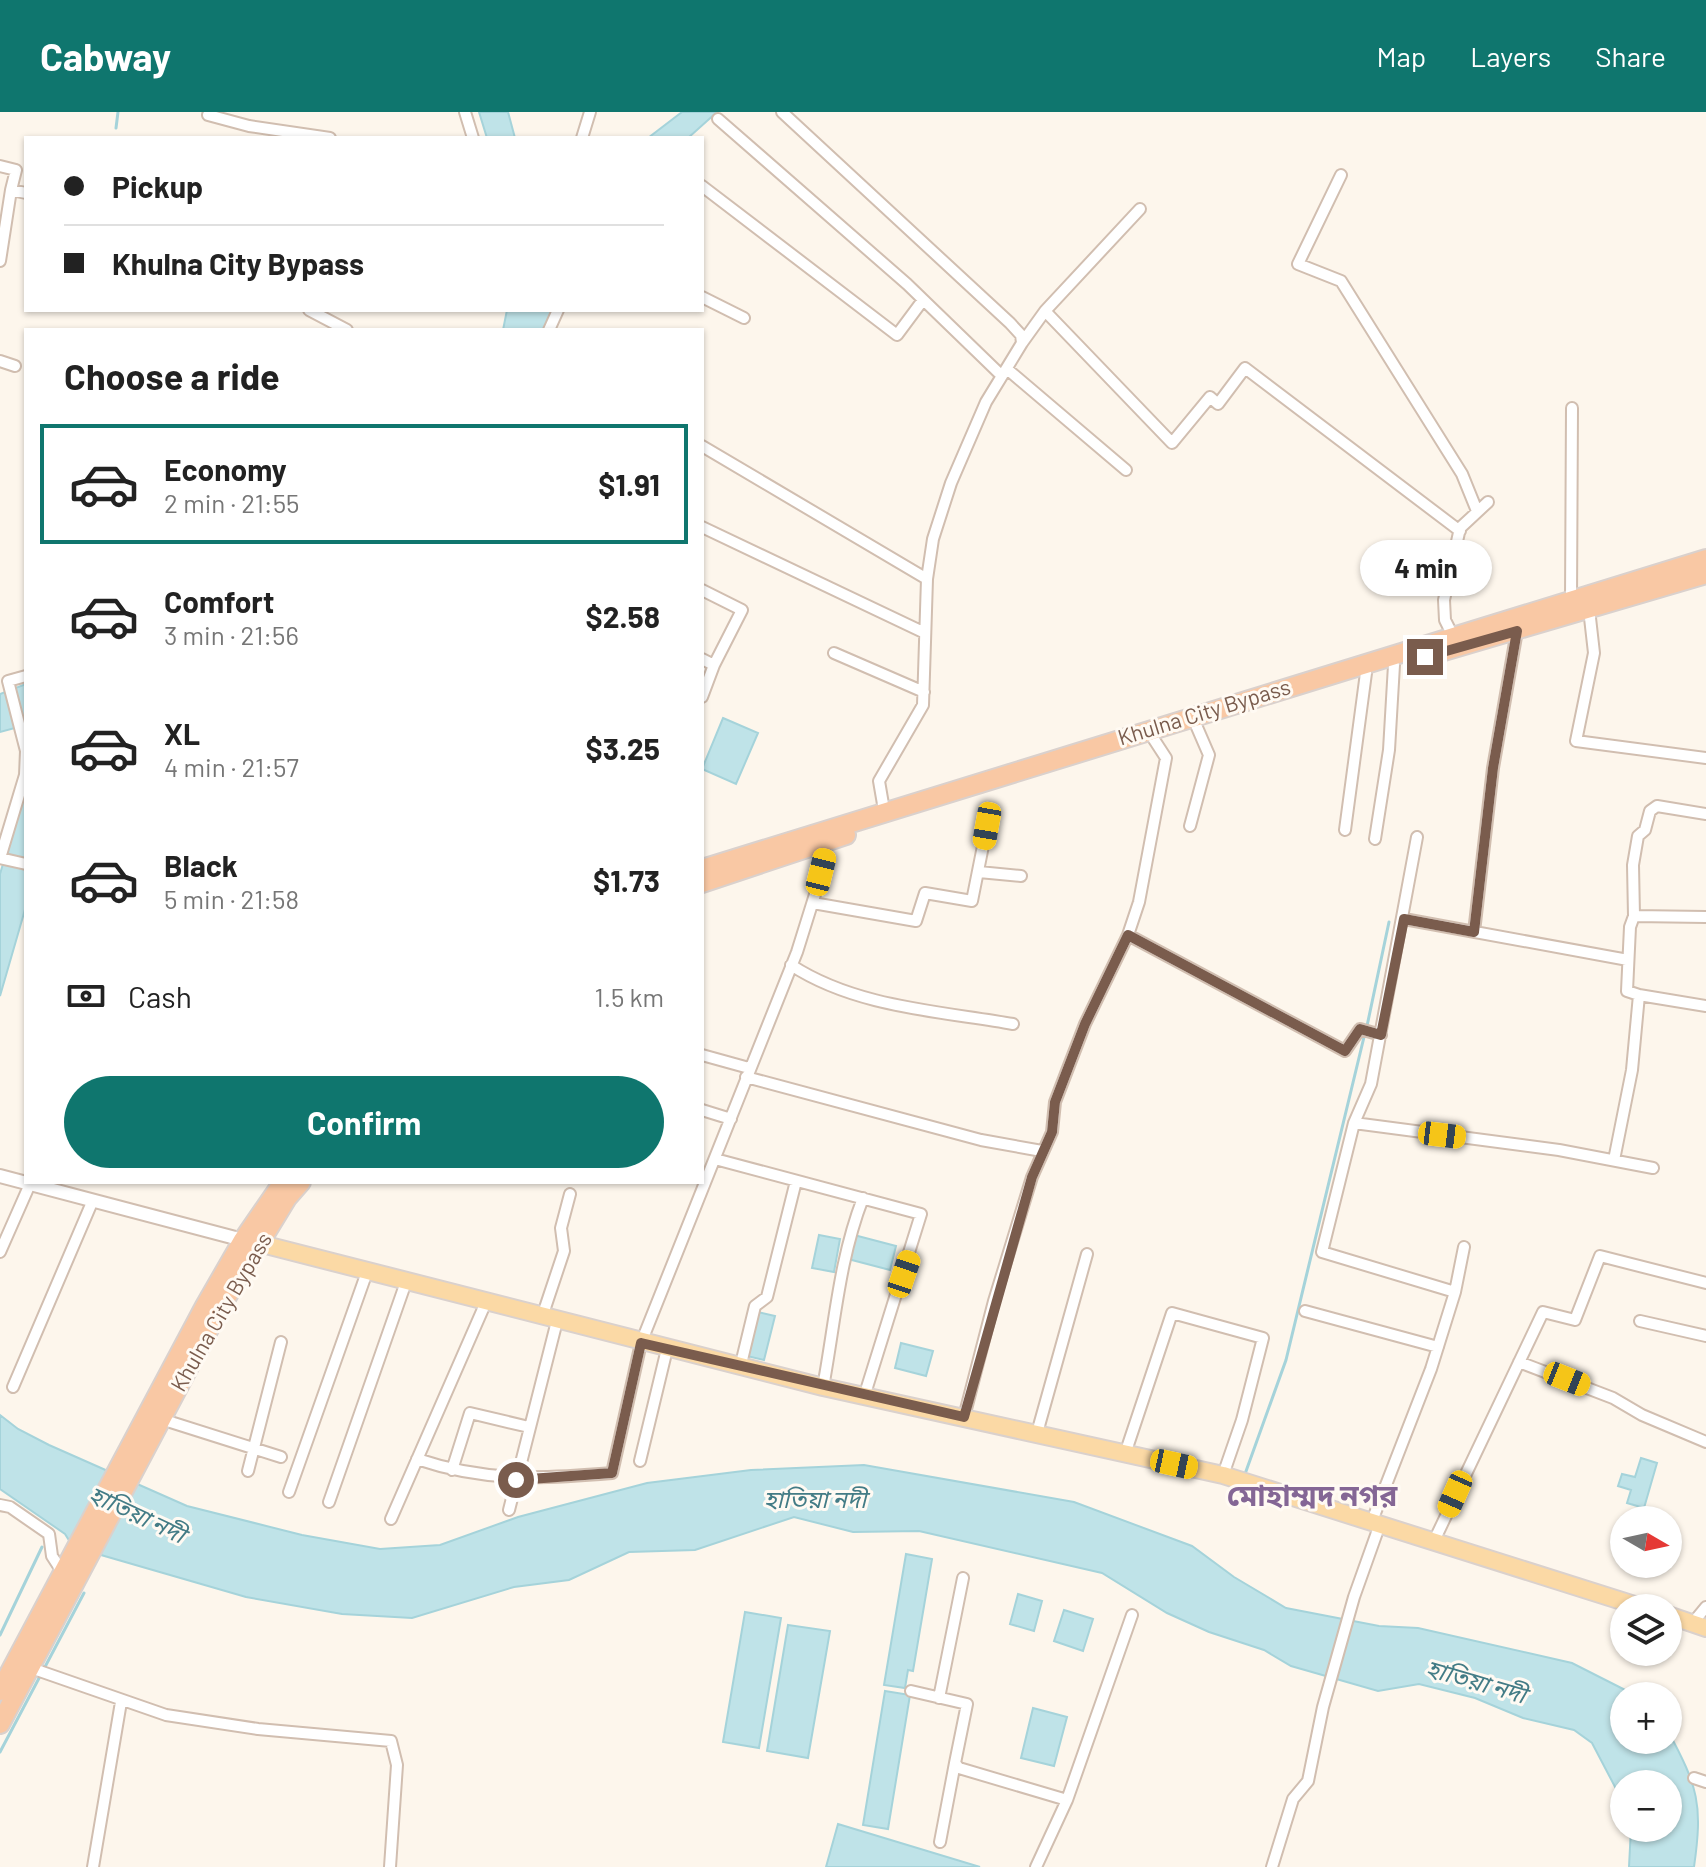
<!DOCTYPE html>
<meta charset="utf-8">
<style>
body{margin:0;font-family:Barlow,"Noto Sans Bengali",sans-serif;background:#f2f2f2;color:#222;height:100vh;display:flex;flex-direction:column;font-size:30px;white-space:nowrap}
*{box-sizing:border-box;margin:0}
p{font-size:26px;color:#767676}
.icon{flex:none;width:44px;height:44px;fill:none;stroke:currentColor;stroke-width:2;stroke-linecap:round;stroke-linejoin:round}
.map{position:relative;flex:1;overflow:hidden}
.drawer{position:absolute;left:24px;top:216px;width:680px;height:856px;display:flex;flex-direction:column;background:#fff;border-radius:0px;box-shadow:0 2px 6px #0004}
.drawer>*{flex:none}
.guide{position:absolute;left:24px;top:24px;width:680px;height:176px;border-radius:0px;box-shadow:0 2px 6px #0004;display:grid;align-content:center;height:176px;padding:0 40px;background:#fff}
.needle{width:52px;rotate:99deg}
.tools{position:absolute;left:1610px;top:1394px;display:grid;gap:16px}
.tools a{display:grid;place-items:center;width:72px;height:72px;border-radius:50%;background:#fff;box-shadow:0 2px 6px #0004;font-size:40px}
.end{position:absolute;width:36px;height:36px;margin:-18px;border:10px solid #7a5c4d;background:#fff;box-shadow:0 0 0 4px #fff}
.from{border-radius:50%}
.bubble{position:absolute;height:56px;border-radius:28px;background:#fff;box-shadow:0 2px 6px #0004;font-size:26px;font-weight:700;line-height:56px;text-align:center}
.car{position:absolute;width:24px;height:48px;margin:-24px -12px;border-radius:10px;box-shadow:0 0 6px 2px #0007;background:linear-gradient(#f5c518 24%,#345 0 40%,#f5c518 0 76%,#345 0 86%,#f5c518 0)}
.guide b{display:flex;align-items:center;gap:28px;height:76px;font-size:30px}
.guide b+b{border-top:2px solid #e0e0e0}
.guide i{width:20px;height:20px;background:#222}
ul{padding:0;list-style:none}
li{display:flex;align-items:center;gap:24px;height:120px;margin:0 16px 12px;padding:0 24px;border:4px solid transparent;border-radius:0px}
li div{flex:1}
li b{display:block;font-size:30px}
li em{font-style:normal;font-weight:700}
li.selected{border-color:#0f766e}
li>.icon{width:72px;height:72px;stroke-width:1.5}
h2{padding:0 40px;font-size:36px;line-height:96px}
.pay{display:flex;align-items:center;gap:20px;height:88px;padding:0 40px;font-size:30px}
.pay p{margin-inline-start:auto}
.action{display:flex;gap:16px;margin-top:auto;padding:16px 40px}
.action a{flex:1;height:92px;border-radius:48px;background:#0f766e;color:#fff;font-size:32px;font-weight:700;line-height:92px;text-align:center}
header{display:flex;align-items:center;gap:48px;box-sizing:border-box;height:112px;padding:0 40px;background:#0f766e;color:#fff}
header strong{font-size:38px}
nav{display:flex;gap:44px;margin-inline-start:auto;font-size:28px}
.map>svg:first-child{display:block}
.water{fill:#bfe3e8;stroke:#a5d3da;stroke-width:2}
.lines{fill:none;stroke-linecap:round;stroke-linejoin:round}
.stream{stroke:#a5d3da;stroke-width:3}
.minor-casing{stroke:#d1beb0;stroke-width:14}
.tertiary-casing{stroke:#d1beb0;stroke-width:16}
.primary-casing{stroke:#dad1cd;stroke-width:20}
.trunk-casing{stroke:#dad1cd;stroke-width:22}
.minor{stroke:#fff;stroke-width:10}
.tertiary{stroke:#fff;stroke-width:12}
.primary{stroke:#fbd9a5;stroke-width:16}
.trunk{stroke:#f9c8a4;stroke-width:18}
.route{stroke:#7a5c4d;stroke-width:10}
.labels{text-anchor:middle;stroke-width:6;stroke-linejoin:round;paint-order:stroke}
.street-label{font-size:22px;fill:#7a5c4d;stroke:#fffaf3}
.water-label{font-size:24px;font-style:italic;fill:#437c86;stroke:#fffaf3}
.district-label{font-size:30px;font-weight:bold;fill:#846695;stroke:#fffaf3}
</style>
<header>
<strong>Cabway</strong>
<nav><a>Map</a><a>Layers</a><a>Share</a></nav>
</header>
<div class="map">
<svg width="1706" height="1755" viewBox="0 0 1706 1755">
<rect width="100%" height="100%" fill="#fdf6ec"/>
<path class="water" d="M479,0H508L515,26H487Z
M682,0H717L688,26H648Z
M507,198H553L546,218H503Z
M26,572V613L0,620V582Z
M723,606L758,621L736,672L702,657Z
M26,674V794L0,884V762Z
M819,1123L840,1127L834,1160L812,1156Z
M854,1123L896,1134L890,1158L848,1147Z
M758,1200L775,1204L764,1248L747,1244Z
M901,1231L933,1239L926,1264L895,1256Z
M0,1303L18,1317L49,1333L187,1394L302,1423L380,1437L440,1433L518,1405L647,1371L751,1358L864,1353L1074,1390L1192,1434L1234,1465L1286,1496L1379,1514L1418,1516L1572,1551L1637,1584H1624V1628H1668V1619C1698,1675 1703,1692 1694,1755H1629L1631,1716H1668V1672H1624V1692L1592,1631L1574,1618L1523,1606L1475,1586L1419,1572L1378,1579L1291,1554L1264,1538L1209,1520L1167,1501L1102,1461L919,1419L853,1420L794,1405L695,1438L629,1440L569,1468L514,1475L412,1506L342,1502L246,1485L101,1443L70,1430L65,1422L0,1377Z
M1641,1346L1657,1351L1644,1396L1627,1391L1631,1378L1618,1374L1622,1362L1635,1365Z
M906,1442L932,1447L913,1559L908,1558L905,1576L884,1573Z
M1018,1482L1042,1489L1034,1519L1010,1512Z
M1064,1498L1093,1507L1083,1539L1054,1529Z
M745,1500L781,1506L759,1636L723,1630Z
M788,1513L830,1519L808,1646L767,1639Z
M885,1579L910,1583L888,1717L863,1713Z
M1033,1596L1067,1605L1054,1654L1021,1646Z
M838,1712L980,1755H826Z"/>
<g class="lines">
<path class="stream" d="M116,16L118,0
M1367,914L1389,810
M1245,1362L1286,1248L1364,925
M0,1523L42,1435
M0,1640L84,1481"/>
<defs>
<path id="minor" d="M465,0L473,26
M782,0L1010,211L1021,223L1022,231L986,290L951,371L933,427L927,467L923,593L879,669L884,698
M208,3L249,14L330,26
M718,7L907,172L1002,264
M582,26L590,0
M0,54L16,58L11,78
M1341,63L1298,152L1341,169L1462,362L1477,399
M702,74L897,223L923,188
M0,149L11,78L26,81
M702,185L744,206
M309,198L347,218
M1045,199L1140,97
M549,218L558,198
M1022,231L1045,199L1172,331L1210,285L1218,292L1245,256L1460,419
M0,249L15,254
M1007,257L1126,358
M702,334L927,467
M702,415L925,521
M702,478L742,498L714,553
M1571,488L1572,296
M1589,497L1594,541L1576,629L1706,646
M1453,524L1445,508L1444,488L1460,416L1488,390
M834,541L924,580
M702,547L714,553L702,585
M26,564L8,569L26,639
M1153,626L1166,646L1139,790L1128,823L1345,939L1360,917L1381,923
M1190,714L1209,643L1196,613
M1345,718L1366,561
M1417,725L1371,972L1354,1011L1322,1140L1455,1180L1464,1135
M1375,727L1389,638L1394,553
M0,746L25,663L26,639
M0,746L26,752
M979,760L1021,764
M813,791L916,809L925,781L972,789L987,714
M1634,804L1706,805
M1404,807L1628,848
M1474,820L1493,656L1517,519
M791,853C855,895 938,899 1013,912
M1639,883L1706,894
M702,943L749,956
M746,965L981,1028L1042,1039
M702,998L731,1007
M1354,1011L1559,1038L1653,1056
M715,1047L921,1102L864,1285
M1614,1048L1632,958L1639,883L1627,879L1630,815L1634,804L1633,753L1638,724L1645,718L1650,699L1657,694L1706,702
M0,1140L30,1072
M1305,1199L1438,1235
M542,1205L564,1139L561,1116L570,1082
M1640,1209L1706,1224
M1519,1250L1613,1286L1642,1303L1706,1330
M740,1256L755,1194L767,1185L796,1069
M13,1275L93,1088
M823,1275C835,1211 839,1148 863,1086
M964,1305L994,1189L1032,1065L1052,1020L1055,990L1085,912L1128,823
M161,1307L281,1345
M1037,1321L1087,1142
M1125,1342L1172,1201L1263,1226L1242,1308L1223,1363
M417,1347C485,1370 542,1367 612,1361L641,1231L797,840L817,776L824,730
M640,1349L667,1237
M452,1358L470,1301L529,1315
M248,1359L281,1230
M289,1380L367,1160
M329,1390L406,1170
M0,1393L10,1395L49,1422L52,1444L63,1461
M509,1398L557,1209
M391,1407L486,1190
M1372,1409L1431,1257L1455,1180
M1434,1429L1543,1200L1575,1208L1600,1144L1706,1171
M1692,1512L1706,1495
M28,1555L166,1603L258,1617L391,1629L397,1653L390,1755
M911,1579L967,1592L955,1651L959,1656L1067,1688
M939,1586L963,1466
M1694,1666L1706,1670
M940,1730L955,1651
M93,1755L121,1590
M1036,1755L1067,1688L1132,1503
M1272,1755L1293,1687L1308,1669L1323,1595L1354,1485L1380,1412"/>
<path id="tertiary" d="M0,1064L243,1128"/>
<path id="primary" d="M250,1129L823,1275L1223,1363L1644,1496
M1668,1503L1706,1516"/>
<path id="trunk" d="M1444,539L1706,462
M702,757L1706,447
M702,771L846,723
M0,1579L205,1194L243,1128L283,1070
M0,1612L220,1196L287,1086L301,1070"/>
</defs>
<use href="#minor" class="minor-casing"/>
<use href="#tertiary" class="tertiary-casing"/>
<use href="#primary" class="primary-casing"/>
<use href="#trunk" class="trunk-casing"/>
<use href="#minor" class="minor"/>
<use href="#tertiary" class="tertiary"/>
<use href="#primary" class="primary"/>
<use href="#trunk" class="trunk"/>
</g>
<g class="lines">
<path class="route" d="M516,1368L612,1361L641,1231L964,1305L1032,1065L1052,1020L1055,990L1085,912L1128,823L1345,939L1360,917L1381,923L1404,807L1474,820L1493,656L1517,519L1425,545"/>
</g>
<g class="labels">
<g class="street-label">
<text transform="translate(1204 600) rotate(-17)" y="8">Khulna City Bypass</text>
<text transform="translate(221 1200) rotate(-60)" y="8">Khulna City Bypass</text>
</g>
<g class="water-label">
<text x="815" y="1396">হাতিয়া নদী</text>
<text transform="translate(137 1403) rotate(25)" y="8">হাতিয়া নদী</text>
<text transform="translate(1476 1570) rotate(16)" y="8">হাতিয়া নদী</text>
</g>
<g class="district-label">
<text x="1312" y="1394">মোহাম্মদ নগর</text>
</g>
</g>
</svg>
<div class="tools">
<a><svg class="needle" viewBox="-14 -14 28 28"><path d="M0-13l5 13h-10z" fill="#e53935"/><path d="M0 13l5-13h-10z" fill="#767676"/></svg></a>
<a><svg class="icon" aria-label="layers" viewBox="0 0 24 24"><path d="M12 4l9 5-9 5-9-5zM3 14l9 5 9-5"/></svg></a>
<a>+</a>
<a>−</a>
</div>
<i class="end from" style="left:516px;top:1368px"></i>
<i class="end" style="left:1425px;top:545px"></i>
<div class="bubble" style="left:1360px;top:428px;width:132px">4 min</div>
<i class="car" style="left:987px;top:714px;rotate:190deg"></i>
<i class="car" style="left:821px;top:760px;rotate:14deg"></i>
<i class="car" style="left:1442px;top:1023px;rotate:97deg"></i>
<i class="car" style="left:904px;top:1162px;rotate:19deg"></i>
<i class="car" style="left:1567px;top:1267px;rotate:112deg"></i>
<i class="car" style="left:1174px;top:1352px;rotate:102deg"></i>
<i class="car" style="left:1455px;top:1382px;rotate:204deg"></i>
<div class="guide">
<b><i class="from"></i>Pickup</b>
<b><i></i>Khulna City Bypass</b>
</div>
<section class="drawer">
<h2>Choose a ride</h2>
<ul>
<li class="selected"><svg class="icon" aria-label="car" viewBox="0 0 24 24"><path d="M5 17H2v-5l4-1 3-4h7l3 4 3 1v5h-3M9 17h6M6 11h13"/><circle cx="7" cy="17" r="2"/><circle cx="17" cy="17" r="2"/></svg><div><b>Economy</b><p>2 min · 21:55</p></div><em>$1.91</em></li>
<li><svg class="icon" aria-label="car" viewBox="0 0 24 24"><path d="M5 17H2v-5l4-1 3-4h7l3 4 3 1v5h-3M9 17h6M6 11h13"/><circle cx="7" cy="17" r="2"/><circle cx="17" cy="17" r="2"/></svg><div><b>Comfort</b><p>3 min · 21:56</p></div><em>$2.58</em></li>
<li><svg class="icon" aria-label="car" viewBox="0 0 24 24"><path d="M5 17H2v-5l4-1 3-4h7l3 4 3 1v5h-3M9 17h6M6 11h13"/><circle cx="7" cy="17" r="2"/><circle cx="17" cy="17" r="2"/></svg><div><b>XL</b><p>4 min · 21:57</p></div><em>$3.25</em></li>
<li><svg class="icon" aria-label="car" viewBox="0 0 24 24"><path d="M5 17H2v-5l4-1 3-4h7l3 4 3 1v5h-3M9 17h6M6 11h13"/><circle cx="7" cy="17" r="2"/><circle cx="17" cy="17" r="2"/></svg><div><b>Black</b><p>5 min · 21:58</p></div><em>$1.73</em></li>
</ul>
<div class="pay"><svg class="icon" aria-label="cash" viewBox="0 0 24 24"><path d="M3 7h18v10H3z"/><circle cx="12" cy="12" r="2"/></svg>Cash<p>1.5 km</p></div>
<div class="action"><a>Confirm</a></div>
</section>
</div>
